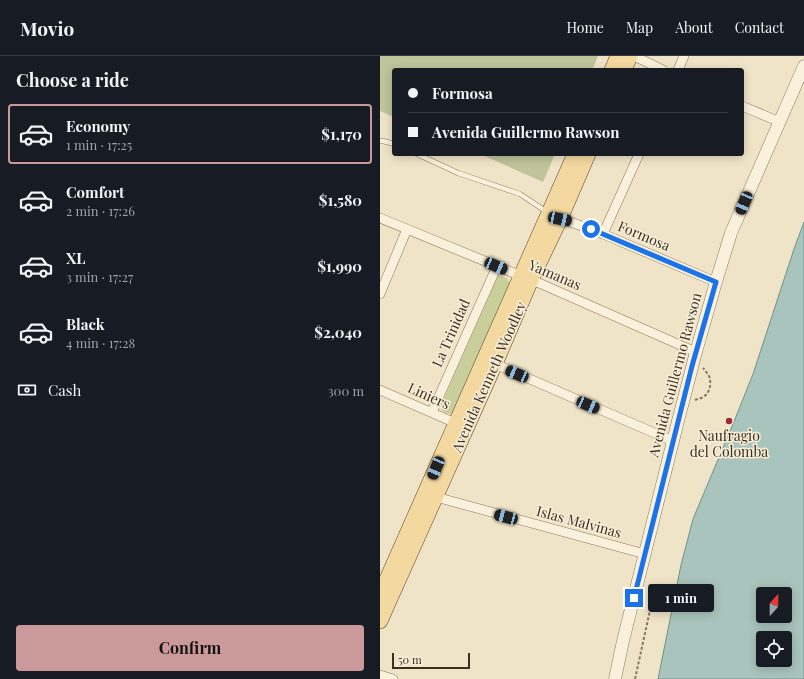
<!DOCTYPE html>
<meta charset="utf-8">
<style>
body{margin:0;font-family:"Playfair Display",serif;background:#20242c;color:#f1f3f6;height:100vh;display:flex;flex-direction:column;font-size:15px;white-space:nowrap}
*{box-sizing:border-box;margin:0}
p{font-size:13px;color:#9ea1a6}
.icon{flex:none;width:22px;height:22px;fill:none;stroke:currentColor;stroke-width:2;stroke-linecap:round;stroke-linejoin:round}
.map{position:relative;flex:1;overflow:hidden}
.side{display:flex;flex-direction:column;background:#171b24;width:380px}
.side>*{flex:none}
.top-card{position:absolute;left:12px;top:12px;width:352px;height:88px;border-radius:4px;box-shadow:0 2px 10px #0003;display:grid;align-content:center;height:88px;padding:0 16px;background:#171b24}
.needle{width:26px;rotate:21deg}
.fabs{position:absolute;left:376px;top:531px;display:grid;gap:8px}
.fabs a{display:grid;place-items:center;width:36px;height:36px;border-radius:4px;background:#171b24;box-shadow:0 2px 10px #0003;font-size:20px}
.scale{position:absolute;left:12px;bottom:10px;width:78px;box-sizing:border-box;padding-left:4px;border:2px solid #3d2e20;border-top:0;font-size:11px;line-height:14px;white-space:nowrap;color:#3d2e20;-webkit-text-stroke:3px #f7eed8;paint-order:stroke}
.end{position:absolute;width:18px;height:18px;margin:-9px;border:5px solid #1a73e8;background:#fff;box-shadow:0 0 0 2px #fff}
.from{border-radius:50%}
.bubble{position:absolute;height:28px;border-radius:4px;background:#171b24;box-shadow:0 2px 10px #0003;font-size:13px;font-weight:700;line-height:28px;text-align:center}
.car{position:absolute;width:12px;height:24px;margin:-12px -6px;border-radius:5px;box-shadow:0 0 3px 1px #0007;background:linear-gradient(#222 24%,#8ab4d8 0 40%,#222 0 76%,#8ab4d8 0 86%,#222 0)}
.top-card b{display:flex;align-items:center;gap:14px;height:38px;font-size:15px}
.top-card b+b{border-top:1px solid #363941}
.top-card i{width:10px;height:10px;background:#f1f3f6}
ul{padding:0;list-style:none}
li{display:flex;align-items:center;gap:12px;height:60px;margin:0 8px 6px;padding:0 8px;border:2px solid transparent;border-radius:4px}
li div{flex:1}
li b{display:block;font-size:15px}
li em{font-style:normal;font-weight:700}
li.current{border-color:#cc999b}
li>.icon{width:36px;height:36px;stroke-width:1.5}
h2{padding:0 16px;font-size:18px;line-height:48px}
.pay{display:flex;align-items:center;gap:10px;height:44px;padding:0 16px;font-size:15px}
.pay p{margin-inline-start:auto}
.primary-button{display:flex;gap:8px;margin-top:auto;padding:8px 16px}
.primary-button a{flex:1;height:46px;border-radius:4px;background:#cc999b;color:#111;font-size:16px;font-weight:700;line-height:46px;text-align:center}
header{display:flex;align-items:center;gap:24px;box-sizing:border-box;height:56px;padding:0 20px;background:#171b24;border-bottom:1px solid #363941}
header strong{font-size:19px}
nav{display:flex;gap:22px;margin-inline-start:auto;font-size:14px}
main{display:flex;flex:1;min-height:0}
.map>svg:first-child{display:block}
.green{fill:#c9cf9b}
.cemetery{fill:#bfc49a}
.water{fill:#a9c4bc;stroke:#6f938a;fill-rule:evenodd}
.lines{fill:none;stroke-linecap:round;stroke-linejoin:round}
.service-casing{stroke:#8d765c;stroke-width:5.5}
.minor-casing{stroke:#8d765c;stroke-width:10}
.tertiary-casing{stroke:#8d765c;stroke-width:13}
.primary-casing{stroke:#5b4430;stroke-width:16}
.path{stroke:#8d765c;stroke-width:2;stroke-dasharray:3 2;stroke-linecap:butt}
.service{stroke:#faf1dc;stroke-width:4.5}
.minor{stroke:#faf1dc;stroke-width:9}
.tertiary{stroke:#faf1dc;stroke-width:12}
.primary{stroke:#f3d9a0;stroke-width:15}
.route{stroke:#1a73e8;stroke-width:5}
.poi-dot{fill:#9e2a2b;stroke:#f7eed8;stroke-width:1.5}
.labels{text-anchor:middle;stroke-width:3;stroke-linejoin:round;paint-order:stroke}
.street-label{font-size:14px;fill:#3d2e20;stroke:#f7eed8}
.poi-label{font-size:14px;fill:#3d2e20;stroke:#f7eed8}
</style>
<header>
<strong>Movio</strong>
<nav><a>Home</a><a>Map</a><a>About</a><a>Contact</a></nav>
</header>
<main>
<section class="side">
<h2>Choose a ride</h2>
<ul>
<li class="current"><svg class="icon" aria-label="car" viewBox="0 0 24 24"><path d="M5 17H2v-5l4-1 3-4h7l3 4 3 1v5h-3M9 17h6M6 11h13"/><circle cx="7" cy="17" r="2"/><circle cx="17" cy="17" r="2"/></svg><div><b>Economy</b><p>1 min · 17:25</p></div><em>$1,170</em></li>
<li><svg class="icon" aria-label="car" viewBox="0 0 24 24"><path d="M5 17H2v-5l4-1 3-4h7l3 4 3 1v5h-3M9 17h6M6 11h13"/><circle cx="7" cy="17" r="2"/><circle cx="17" cy="17" r="2"/></svg><div><b>Comfort</b><p>2 min · 17:26</p></div><em>$1,580</em></li>
<li><svg class="icon" aria-label="car" viewBox="0 0 24 24"><path d="M5 17H2v-5l4-1 3-4h7l3 4 3 1v5h-3M9 17h6M6 11h13"/><circle cx="7" cy="17" r="2"/><circle cx="17" cy="17" r="2"/></svg><div><b>XL</b><p>3 min · 17:27</p></div><em>$1,990</em></li>
<li><svg class="icon" aria-label="car" viewBox="0 0 24 24"><path d="M5 17H2v-5l4-1 3-4h7l3 4 3 1v5h-3M9 17h6M6 11h13"/><circle cx="7" cy="17" r="2"/><circle cx="17" cy="17" r="2"/></svg><div><b>Black</b><p>4 min · 17:28</p></div><em>$2,040</em></li>
</ul>
<div class="pay"><svg class="icon" aria-label="cash" viewBox="0 0 24 24"><path d="M3 7h18v10H3z"/><circle cx="12" cy="12" r="2"/></svg>Cash<p>300 m</p></div>
<div class="primary-button"><a>Confirm</a></div>
</section>
<div class="map">
<svg width="424" height="623" viewBox="0 0 424 623">
<rect width="100%" height="100%" fill="#f0e4c8"/>
<path class="green" d="M118,220C124,220 128,222 130,228L75,358C69,358 65,357 61,354V349Z"/>
<path class="cemetery" d="M0,0H218L212,14H14V61L0,55Z
M100,98H175L163,126Z"/>
<path class="water" d="M424,166V623H278L301,509L313,463L353,368L373,318L414,193ZM383,538H405V560H383ZM383,582H405V604H383Z"/>
<g class="lines">
<defs>
<path id="service" d="M0,85H3L14,88
M37,98L78,117L140,138L167,156"/>
<path id="minor" d="M254,0L283,14
M298,14L304,0
M362,50L400,66
M0,162L141,220L159,227L316,296
M180,163L188,165L223,178L336,226
M223,178L259,98
M0,238L27,173
M115,308L293,385
M0,334L80,369
M52,356L117,210
M56,441L265,498
M0,619L13,623"/>
<path id="tertiary" d="M235,623L243,585L298,365L316,296L336,226L351,177L424,10"/>
<path id="primary" d="M232,14L238,0
M244,14L250,0
M0,539L195,98
M0,565L115,308L150,226L180,163L208,98"/>
</defs>
<use href="#service" class="service-casing"/>
<use href="#minor" class="minor-casing"/>
<use href="#tertiary" class="tertiary-casing"/>
<use href="#primary" class="primary-casing"/>
<path class="path" d="M315,344C317,343 319,343 321,342C330,339 332,327 329,320C327,317 325,314 323,312
M255,623L274,536L269,528"/>
<use href="#service" class="service"/>
<use href="#minor" class="minor"/>
<use href="#tertiary" class="tertiary"/>
<use href="#primary" class="primary"/>
</g>
<g class="lines">
<path class="route" d="M211,173L336,226L312,310L254,542"/>
</g>
<circle class="poi-dot" cx="349" cy="365" r="4"/>
<g class="labels">
<g class="street-label">
<text transform="translate(264 180) rotate(23)" y="5">Formosa</text>
<text transform="translate(175 219) rotate(23)" y="5">Yamanas</text>
<text transform="translate(71 277) rotate(-66)" y="5">La Trinidad</text>
<text transform="translate(295 319) rotate(-75)" y="5">Avenida Guillermo Rawson</text>
<text transform="translate(109 321) rotate(-66)" y="5">Avenida Kenneth Woodley</text>
<text transform="translate(49 340) rotate(24)" y="5">Liniers</text>
<text transform="translate(199 466) rotate(15)" y="5">Islas Malvinas</text>
</g>
<g class="poi-label">
<text x="349" y="385">Naufragio<tspan x="349" dy="16">del Colomba</tspan></text>
</g>
</g>
</svg>
<div class="fabs">
<a><svg class="needle" viewBox="-14 -14 28 28"><path d="M0-13l5 13h-10z" fill="#e53935"/><path d="M0 13l5-13h-10z" fill="#9ea1a6"/></svg></a>
<a><svg class="icon" aria-label="locate" viewBox="0 0 24 24"><circle cx="12" cy="12" r="6"/><path d="M12 2v4M12 18v4M2 12h4M18 12h4"/></svg></a>
</div>
<div class="scale">50 m</div>
<i class="end from" style="left:211px;top:173px"></i>
<i class="end" style="left:254px;top:542px"></i>
<div class="bubble" style="left:268px;top:528px;width:66px">1 min</div>
<i class="car" style="left:364px;top:147px;rotate:203deg"></i>
<i class="car" style="left:180px;top:163px;rotate:102deg"></i>
<i class="car" style="left:116px;top:210px;rotate:113deg"></i>
<i class="car" style="left:137px;top:318px;rotate:293deg"></i>
<i class="car" style="left:208px;top:349px;rotate:113deg"></i>
<i class="car" style="left:56px;top:412px;rotate:203deg"></i>
<i class="car" style="left:126px;top:461px;rotate:285deg"></i>
<div class="top-card">
<b><i class="from"></i>Formosa</b>
<b><i></i>Avenida Guillermo Rawson</b>
</div>
</div>
</main>
